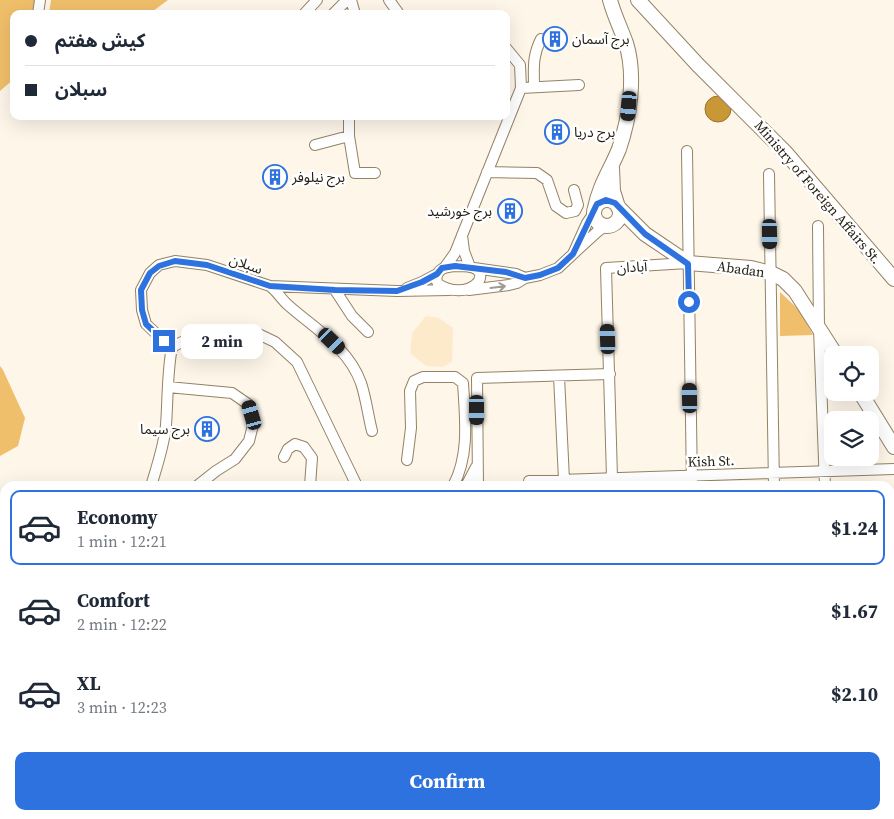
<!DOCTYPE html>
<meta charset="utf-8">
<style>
body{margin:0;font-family:"Source Serif 4","Noto Sans Arabic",serif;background:#f6f6f7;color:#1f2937;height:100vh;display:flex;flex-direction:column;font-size:19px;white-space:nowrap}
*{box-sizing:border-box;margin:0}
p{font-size:16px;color:#747a83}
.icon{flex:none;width:28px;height:28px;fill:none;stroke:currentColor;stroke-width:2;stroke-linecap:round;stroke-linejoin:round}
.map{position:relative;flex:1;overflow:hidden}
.side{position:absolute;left:0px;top:481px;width:895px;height:339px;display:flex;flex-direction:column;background:#fff;border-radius:15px 15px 0 0;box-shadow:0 5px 20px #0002}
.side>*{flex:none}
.hud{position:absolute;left:10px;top:10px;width:500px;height:110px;border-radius:10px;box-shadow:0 5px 20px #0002;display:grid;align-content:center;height:110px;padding:0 15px;background:#fff}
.fabs{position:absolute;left:824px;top:346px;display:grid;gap:10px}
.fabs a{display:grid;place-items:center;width:55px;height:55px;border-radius:10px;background:#fff;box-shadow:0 5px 20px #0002;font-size:25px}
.end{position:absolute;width:22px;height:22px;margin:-11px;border:6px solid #2e72df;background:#fff;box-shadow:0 0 0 2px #fff}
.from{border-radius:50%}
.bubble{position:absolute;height:35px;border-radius:10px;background:#fff;box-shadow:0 5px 20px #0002;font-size:16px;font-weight:700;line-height:35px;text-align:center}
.car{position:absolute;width:15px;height:30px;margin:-15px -8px;border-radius:6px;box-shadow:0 0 4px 1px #0007;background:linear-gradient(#222 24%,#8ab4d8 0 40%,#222 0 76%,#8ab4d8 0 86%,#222 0)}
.hud b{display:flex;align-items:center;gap:18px;height:48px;font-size:19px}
.hud b+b{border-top:1px solid #e0e1e3}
.hud i{width:12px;height:12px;background:#1f2937}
ul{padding:9px 0 0;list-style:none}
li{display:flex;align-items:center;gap:15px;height:75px;margin:0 10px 8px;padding:0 5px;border:2px solid transparent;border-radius:10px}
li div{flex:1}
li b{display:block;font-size:19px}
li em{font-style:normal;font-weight:700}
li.on{border-color:#2e72df}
li>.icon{width:45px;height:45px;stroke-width:1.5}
.action{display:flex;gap:10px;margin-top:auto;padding:10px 15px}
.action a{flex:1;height:58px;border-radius:10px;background:#2e72df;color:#fff;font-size:20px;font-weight:700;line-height:58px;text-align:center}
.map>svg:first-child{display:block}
.built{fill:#fdeacb}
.green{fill:#f0bf6b}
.water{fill:#ca9736;stroke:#99732c}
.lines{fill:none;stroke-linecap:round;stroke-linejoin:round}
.stream{stroke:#99732c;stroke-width:2.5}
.minor-casing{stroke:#938265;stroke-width:12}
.major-casing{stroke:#938265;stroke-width:16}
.minor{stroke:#fff;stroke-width:10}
.major{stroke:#fff;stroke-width:14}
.oneway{stroke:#9e9b95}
.route{stroke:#2e72df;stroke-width:6}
.labels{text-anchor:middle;stroke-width:5;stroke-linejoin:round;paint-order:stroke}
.poi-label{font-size:14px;fill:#272014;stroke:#fff;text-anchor:start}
.street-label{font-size:14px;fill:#272014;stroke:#fff}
</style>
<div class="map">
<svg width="894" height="819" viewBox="0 0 894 819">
<rect width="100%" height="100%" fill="#fef6e9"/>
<path class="built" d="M426,316L439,318L453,328L452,362L442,367L426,366L410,353L412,333Z"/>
<path class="green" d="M0,0H35L32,14H14V79L0,91Z
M51,0H168L149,14H49Z
M780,292L799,310L813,335L780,336Z
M0,366L3,370L25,418L18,446L0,456Z
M5,745V815H59L64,819H0V746Z
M330,815H430L407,819H339Z
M525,815H604L611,819H531Z"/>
<path class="water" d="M705 109a13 13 0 1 1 26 0a13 13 0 1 1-26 0Z"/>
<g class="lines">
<path class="stream" d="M0,758H5
M578,815L584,819"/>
<defs>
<path id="minor" d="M351,0L355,14
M389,0L399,14
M38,14L40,0
M304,14L317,0
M333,14L347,0
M534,87C534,68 532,57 541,39
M521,88L579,85
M349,136L355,173H375
M315,145L349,136V116
M687,151L692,486
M487,172L537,173L547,180L556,206L566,213L575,211L578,205L574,190
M769,174L774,486
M594,213L587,223L573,254L597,232L605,226
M818,226L819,329L825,486
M462,235L464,251L470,267
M455,266C460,266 466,266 471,267C495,274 468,303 438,284L436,279C438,268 445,267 455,266Z
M445,267L455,253L521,88L520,65L506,48
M474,268L516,274L525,278
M270,286C277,291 281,299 288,305C315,329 348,347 361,383C366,398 368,415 372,431
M407,288L422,282L437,274
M335,290L352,316L368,332
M469,290L509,285L517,283L525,278L540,275L558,268L573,254
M172,347L164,341L146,324L142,310L141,290L150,273L159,265L175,261L207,265L270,286L397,291L449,290
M172,347L192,337L218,330L252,331L275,342L297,362L357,486
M559,376L564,480
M168,387L232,393L248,404L253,425L249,441L235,459L216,471L197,486
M284,457L288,449L295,444L304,447L312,458L310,486
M407,460L411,428L410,391L414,381L423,377H455L463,383C465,417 470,455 453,486
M612,478L606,268L688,263
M151,486C157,466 164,446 166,425C168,399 167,373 172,347
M466,486L476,467
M478,486L477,378L610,374
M529,486V481L894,469
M890,639H894
M686,815L692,819"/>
<path id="major" d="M638,0L698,65L786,153L894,279
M612,168L613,191L618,207L645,234L688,263L751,268L771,273L783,279L795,291L836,355
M594 213a13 13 0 1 1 26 0a13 13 0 1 1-26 0Z
M595,208C599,186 611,169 619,149C630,117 636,75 626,43C621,29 614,15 610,0
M860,392L894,447
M890,804L894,801
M871,819L876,815"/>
</defs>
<use href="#minor" class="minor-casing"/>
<use href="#major" class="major-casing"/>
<use href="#minor" class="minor"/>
<use href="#major" class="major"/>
</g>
<defs><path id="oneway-shaft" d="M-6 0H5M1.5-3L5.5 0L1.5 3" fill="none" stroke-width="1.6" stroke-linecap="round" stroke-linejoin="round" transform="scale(1.25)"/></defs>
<use class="oneway" href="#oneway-shaft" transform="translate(498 287) rotate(-7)"/>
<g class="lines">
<path class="route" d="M164,341L146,324L142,310L141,290L150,273L159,266L175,261L207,265L270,286L335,290L397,291L422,282L437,274L442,268L455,266L506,272L525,278L540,275L558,268L573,254L595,208L597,204L606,200L615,203L645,234L688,264L689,302"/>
</g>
<defs>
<symbol id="building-ring" viewBox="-11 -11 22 22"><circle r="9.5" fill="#fff" stroke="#2e72df" stroke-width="1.5"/><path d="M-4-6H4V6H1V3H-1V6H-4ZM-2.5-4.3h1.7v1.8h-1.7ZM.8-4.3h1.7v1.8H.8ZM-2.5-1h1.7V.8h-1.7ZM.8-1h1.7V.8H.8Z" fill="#2e72df"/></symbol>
</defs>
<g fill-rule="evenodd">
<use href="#building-ring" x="541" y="25" width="28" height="28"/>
<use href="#building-ring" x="543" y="118" width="28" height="28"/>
<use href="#building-ring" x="261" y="163" width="28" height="28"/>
<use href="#building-ring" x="496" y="197" width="28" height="28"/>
<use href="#building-ring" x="193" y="415" width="28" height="28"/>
</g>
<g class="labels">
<g class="poi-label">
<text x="572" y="44">برج آسمان</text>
<text x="574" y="137">برج دریا</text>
<text x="292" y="182">برج نیلوفر</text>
<text x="492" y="216" text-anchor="end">برج خورشید</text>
<text x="190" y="434" text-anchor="end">برج سیما</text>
</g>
<g class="street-label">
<text transform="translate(818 192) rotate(49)" y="5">Ministry of Foreign Affairs St.</text>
<text transform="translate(246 264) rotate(19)" y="5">سبلان</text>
<text transform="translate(632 267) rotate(-3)" y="5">آبادان</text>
<text transform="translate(741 269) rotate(8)" y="5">Abadan</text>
<text transform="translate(711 461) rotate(-2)" y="5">Kish St.</text>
</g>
</g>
</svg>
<div class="fabs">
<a><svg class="icon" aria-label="locate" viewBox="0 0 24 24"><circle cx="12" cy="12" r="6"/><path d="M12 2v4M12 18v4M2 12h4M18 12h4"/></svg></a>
<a><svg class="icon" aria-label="layers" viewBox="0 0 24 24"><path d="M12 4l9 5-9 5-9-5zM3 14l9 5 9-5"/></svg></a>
</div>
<i class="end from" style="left:689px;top:302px"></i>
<i class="end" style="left:164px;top:341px"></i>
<div class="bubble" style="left:181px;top:324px;width:82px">2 min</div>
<i class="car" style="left:629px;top:106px;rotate:185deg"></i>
<i class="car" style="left:770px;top:234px;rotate:179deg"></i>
<i class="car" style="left:608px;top:339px;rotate:358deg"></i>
<i class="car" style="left:332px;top:341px;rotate:134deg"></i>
<i class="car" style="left:690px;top:398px;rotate:359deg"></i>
<i class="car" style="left:477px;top:410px;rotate:180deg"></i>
<i class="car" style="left:252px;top:415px;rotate:344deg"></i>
<div class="hud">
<b><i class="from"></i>کیش هفتم</b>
<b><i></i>سبلان</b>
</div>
<section class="side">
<ul>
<li class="on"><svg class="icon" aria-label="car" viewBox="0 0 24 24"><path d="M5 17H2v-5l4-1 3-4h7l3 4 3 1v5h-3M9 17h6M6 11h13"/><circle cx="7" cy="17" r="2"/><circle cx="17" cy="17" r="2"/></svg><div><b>Economy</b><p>1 min · 12:21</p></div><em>$1.24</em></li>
<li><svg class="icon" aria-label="car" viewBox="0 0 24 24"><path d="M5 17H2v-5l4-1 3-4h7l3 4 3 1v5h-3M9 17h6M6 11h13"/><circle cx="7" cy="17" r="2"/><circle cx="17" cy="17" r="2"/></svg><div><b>Comfort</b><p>2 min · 12:22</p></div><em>$1.67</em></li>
<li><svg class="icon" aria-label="car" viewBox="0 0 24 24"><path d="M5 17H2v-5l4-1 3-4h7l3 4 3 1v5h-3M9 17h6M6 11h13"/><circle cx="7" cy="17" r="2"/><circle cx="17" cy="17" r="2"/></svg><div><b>XL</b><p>3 min · 12:23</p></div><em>$2.10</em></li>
</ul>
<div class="action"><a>Confirm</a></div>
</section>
</div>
